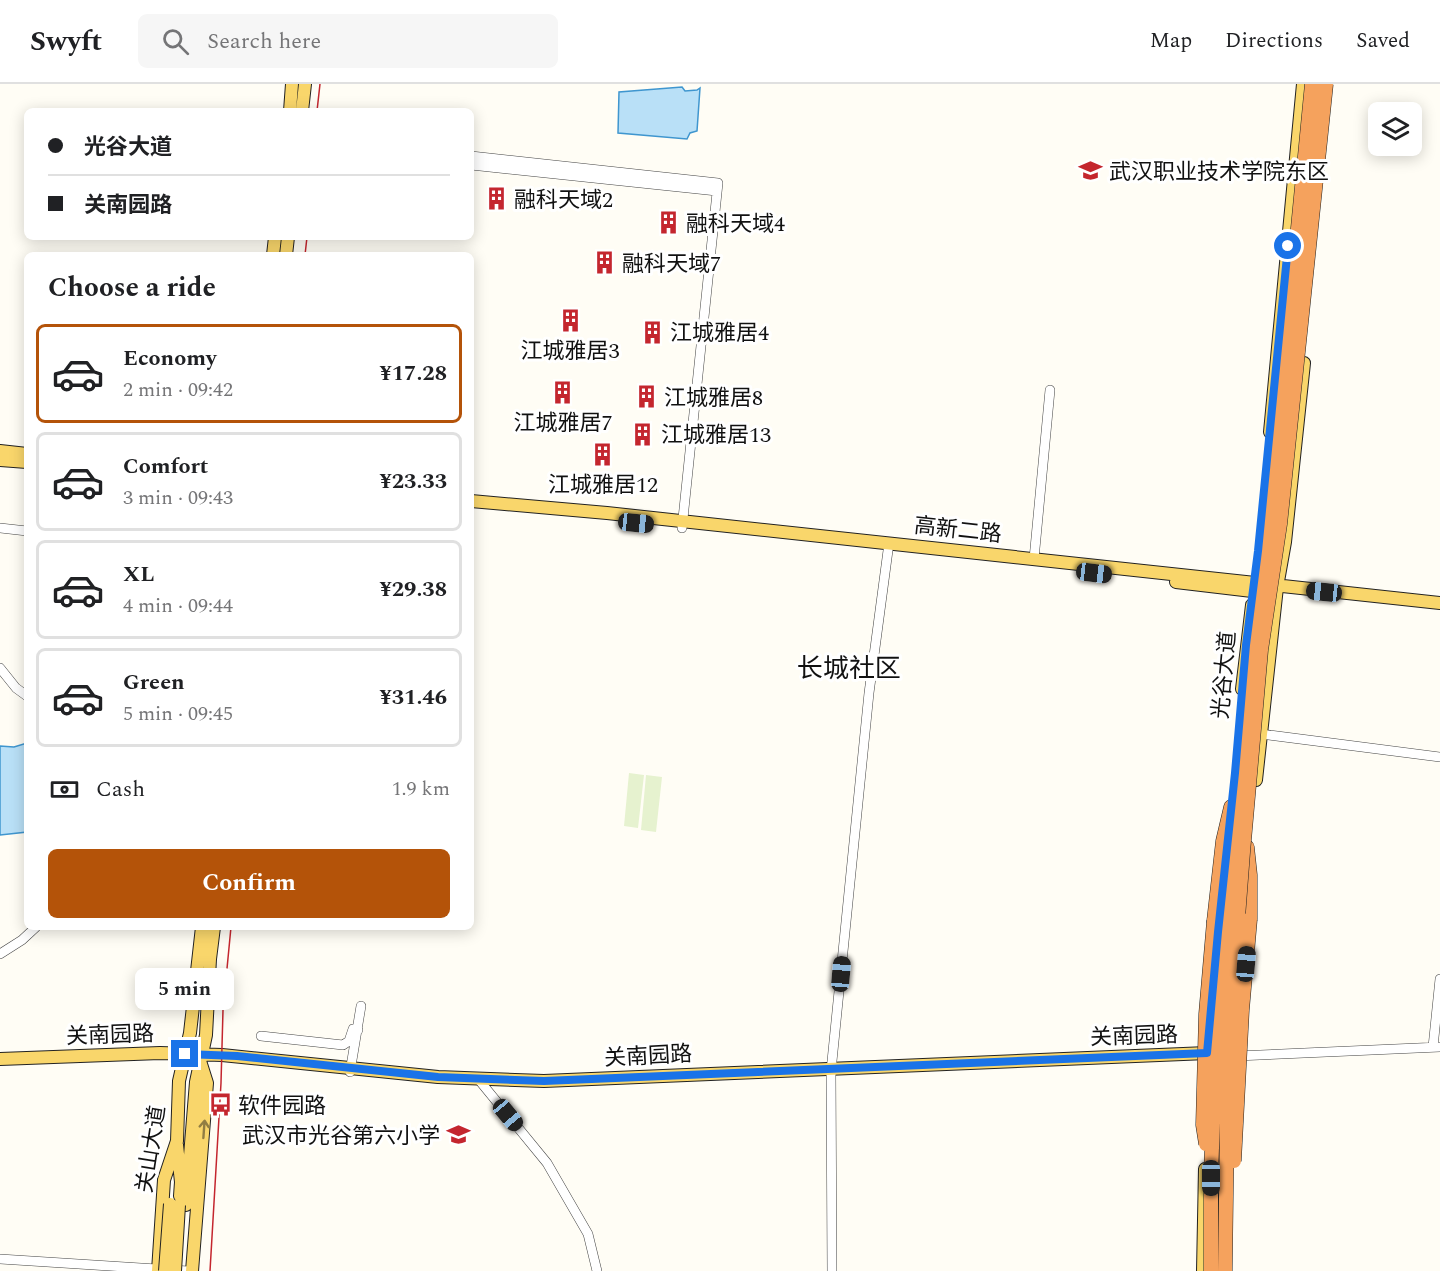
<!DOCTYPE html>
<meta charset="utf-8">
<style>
body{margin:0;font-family:Spectral,"Noto Sans SC",serif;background:#f6f6f6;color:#202124;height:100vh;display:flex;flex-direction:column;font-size:22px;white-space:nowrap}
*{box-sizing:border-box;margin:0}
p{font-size:20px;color:#757577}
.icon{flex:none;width:33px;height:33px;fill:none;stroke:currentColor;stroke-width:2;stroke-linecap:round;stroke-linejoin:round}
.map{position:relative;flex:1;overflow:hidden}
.panel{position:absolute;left:24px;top:168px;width:450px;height:678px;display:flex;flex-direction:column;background:#fff;border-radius:9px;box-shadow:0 3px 15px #0003}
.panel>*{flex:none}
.hud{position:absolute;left:24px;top:24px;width:450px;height:132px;border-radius:9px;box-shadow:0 3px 15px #0003;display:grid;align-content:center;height:132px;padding:0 24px;background:#fff}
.buttons{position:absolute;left:1368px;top:18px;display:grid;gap:12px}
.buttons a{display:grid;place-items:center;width:54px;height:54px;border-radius:9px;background:#fff;box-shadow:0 3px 15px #0003;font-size:30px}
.end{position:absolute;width:27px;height:27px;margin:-14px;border:8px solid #1a73e8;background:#fff;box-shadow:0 0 0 3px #fff}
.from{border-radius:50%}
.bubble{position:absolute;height:42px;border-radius:9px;background:#fff;box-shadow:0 3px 15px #0003;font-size:20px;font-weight:700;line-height:42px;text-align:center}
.car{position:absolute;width:18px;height:36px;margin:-18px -9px;border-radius:8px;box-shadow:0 0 4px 2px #0007;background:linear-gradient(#222 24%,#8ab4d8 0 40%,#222 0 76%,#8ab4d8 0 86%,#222 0)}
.hud b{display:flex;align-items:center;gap:21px;height:57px;font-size:22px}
.hud b+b{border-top:2px solid #e0e0e0}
.hud i{width:15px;height:15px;background:#202124}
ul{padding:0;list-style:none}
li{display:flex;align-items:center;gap:18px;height:99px;margin:0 12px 9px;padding:0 12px;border:3px solid #e0e0e0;border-radius:9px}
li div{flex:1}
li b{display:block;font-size:22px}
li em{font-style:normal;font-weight:700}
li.active{border-color:#b45309}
li>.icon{width:54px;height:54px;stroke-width:1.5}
h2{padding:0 24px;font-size:27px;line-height:72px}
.pay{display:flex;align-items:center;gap:15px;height:66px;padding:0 24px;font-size:22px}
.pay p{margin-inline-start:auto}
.cta{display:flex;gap:12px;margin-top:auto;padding:12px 24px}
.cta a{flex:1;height:69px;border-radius:9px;background:#b45309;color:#fff;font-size:24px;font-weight:700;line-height:69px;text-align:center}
header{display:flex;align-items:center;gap:36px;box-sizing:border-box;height:84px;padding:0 30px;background:#fff;border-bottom:2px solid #e0e0e0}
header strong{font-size:28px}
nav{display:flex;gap:33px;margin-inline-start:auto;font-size:21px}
.search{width:420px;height:54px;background:#f6f6f6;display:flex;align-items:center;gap:15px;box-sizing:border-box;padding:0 21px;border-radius:9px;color:#757577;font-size:22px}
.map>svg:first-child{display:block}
.pitch{fill:#e6f2cf}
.water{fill:#b9e0f7;stroke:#3f96cf;stroke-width:1.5}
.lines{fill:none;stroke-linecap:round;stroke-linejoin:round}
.minor-casing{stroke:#444;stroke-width:10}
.major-casing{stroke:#222;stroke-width:14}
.highway-casing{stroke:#222;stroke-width:15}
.minor{stroke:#fff;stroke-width:9}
.major{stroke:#f9d66b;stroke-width:12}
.highway{stroke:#f5a25d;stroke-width:14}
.tram{stroke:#c4262e;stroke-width:1.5}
.major-bridge-casing{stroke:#222;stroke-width:14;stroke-linecap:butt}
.highway-bridge-casing{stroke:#222;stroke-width:15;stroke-linecap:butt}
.major-bridge{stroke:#f9d66b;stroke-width:12}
.highway-bridge{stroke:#f5a25d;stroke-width:14}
.oneway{stroke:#917d42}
.route{stroke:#1a73e8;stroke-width:8}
.labels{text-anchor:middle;stroke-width:6;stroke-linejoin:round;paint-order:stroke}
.poi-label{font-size:22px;fill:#111;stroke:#fff;text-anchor:start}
.street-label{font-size:22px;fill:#111;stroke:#fff}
.quarter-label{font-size:26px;fill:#111;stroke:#fff}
</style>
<header>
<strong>Swyft</strong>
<div class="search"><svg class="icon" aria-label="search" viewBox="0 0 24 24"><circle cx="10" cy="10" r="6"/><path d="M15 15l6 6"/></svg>Search here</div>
<nav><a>Map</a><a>Directions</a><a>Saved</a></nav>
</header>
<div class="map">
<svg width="1440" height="1187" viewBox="0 0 1440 1187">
<rect width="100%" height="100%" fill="#fffdf5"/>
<path class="pitch" d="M629,689L644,691L638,744L624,742Z
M646,691L662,693L656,748L641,746Z"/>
<path class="water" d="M682,3L685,7L697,6L700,4L697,47L690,49L687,55L618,49L619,8Z
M27,659V748L0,751V662L14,663Z"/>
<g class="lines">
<defs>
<path id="minor" d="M471,72L718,99L682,444
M471,81L717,107
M0,444L27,447
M1034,475L1050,306
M0,584L16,604L27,612
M1261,650L1440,673
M0,870L22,856L36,843
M261,952L343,961L349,957L353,945L358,946
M1433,963L1440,895
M1236,972L1440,963
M350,988L361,922
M479,996L547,1079L588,1150L597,1187
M0,1175L188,1187
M832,1187L831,987L869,609L889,459"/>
<path id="major" d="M290,27L292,0
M302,27L305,0
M273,171L275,153
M286,171L288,153
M1270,348L1303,0
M0,367L27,370
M0,376L27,378
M471,417L607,429L1440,519
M1176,498L1269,509
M1242,605L1252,521
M1256,696L1277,503L1285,458L1304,279
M0,975L160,969L222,971L438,993L544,997L1207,969L1215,971
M177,1061L181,1098L180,1112
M186,1121L196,998L206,951L210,875L214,843
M158,1187L164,1096L177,1057L179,997L190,949L202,843
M192,1187L207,999L201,980
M1203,1187L1205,1085"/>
<path id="highway" d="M1247,763L1250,791V835
M1214,837L1223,757L1231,723"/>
</defs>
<use href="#minor" class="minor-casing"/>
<use href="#major" class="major-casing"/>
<use href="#highway" class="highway-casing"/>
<use href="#minor" class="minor"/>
<use href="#major" class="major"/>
<use href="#highway" class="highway"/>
<path class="tram" d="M317,27L320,0
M305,171L307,153
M210,1187L221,999L223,926L231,843"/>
<defs>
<path id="major-bridge" d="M165,1187L170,1120
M175,1187L179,1121"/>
<path id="highway-bridge" d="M1206,1060L1203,1041L1206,930L1214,837
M1234,1077L1242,926L1250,835
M1211,1187V1089L1216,963L1231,768L1292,206L1312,0
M1225,1187L1228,964L1243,768L1261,566L1280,440L1326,0"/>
</defs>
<use href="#major-bridge" class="major-bridge-casing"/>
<use href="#highway-bridge" class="highway-bridge-casing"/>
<use href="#major-bridge" class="major-bridge"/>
<use href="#highway-bridge" class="highway-bridge"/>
</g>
<defs><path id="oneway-shaft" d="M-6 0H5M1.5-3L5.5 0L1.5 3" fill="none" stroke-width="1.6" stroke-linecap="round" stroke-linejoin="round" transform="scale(1.5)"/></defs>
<use class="oneway" href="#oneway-shaft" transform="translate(204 1045) rotate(-86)"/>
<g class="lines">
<path class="route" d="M185,970L237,972L438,993L544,997L1207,969L1218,848L1235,689L1246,561L1258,467L1288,162"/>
</g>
<defs>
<symbol id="university-bare" viewBox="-9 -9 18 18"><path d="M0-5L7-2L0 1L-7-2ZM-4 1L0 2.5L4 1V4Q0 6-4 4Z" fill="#c4262e" stroke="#fff" stroke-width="2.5" paint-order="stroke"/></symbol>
<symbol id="building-bare" viewBox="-9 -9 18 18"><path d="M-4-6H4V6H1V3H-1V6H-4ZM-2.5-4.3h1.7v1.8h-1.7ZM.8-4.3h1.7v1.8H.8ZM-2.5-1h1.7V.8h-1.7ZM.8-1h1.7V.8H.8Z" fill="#c4262e" stroke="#fff" stroke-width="2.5" paint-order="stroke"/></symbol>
<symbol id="bus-bare" viewBox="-9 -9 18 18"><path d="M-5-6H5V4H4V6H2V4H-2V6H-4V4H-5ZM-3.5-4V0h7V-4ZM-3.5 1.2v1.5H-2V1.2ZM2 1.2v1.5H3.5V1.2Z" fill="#c4262e" stroke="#fff" stroke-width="2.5" paint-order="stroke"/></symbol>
<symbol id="school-bare" viewBox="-9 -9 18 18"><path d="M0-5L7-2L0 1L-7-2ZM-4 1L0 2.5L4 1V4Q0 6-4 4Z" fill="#c4262e" stroke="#fff" stroke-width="2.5" paint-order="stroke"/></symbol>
</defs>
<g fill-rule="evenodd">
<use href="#university-bare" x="1074" y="70" width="33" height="33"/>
<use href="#building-bare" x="480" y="98" width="33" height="33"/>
<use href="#building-bare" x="652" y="122" width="33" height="33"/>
<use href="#building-bare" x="588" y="162" width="33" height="33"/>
<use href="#building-bare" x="554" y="220" width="33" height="33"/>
<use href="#building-bare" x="636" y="232" width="33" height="33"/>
<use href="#building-bare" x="546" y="292" width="33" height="33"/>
<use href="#building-bare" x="630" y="296" width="33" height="33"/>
<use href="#building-bare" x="626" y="334" width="33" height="33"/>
<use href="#building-bare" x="586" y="354" width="33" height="33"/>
<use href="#bus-bare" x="204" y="1004" width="33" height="33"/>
<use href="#school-bare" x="442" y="1034" width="33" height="33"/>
</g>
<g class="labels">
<g class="poi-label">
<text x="1109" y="95">武汉职业技术学院东区</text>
<text x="514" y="123">融科天域2</text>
<text x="686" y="147">融科天域4</text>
<text x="622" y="187">融科天域7</text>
<text x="670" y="256">江城雅居4</text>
<text x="570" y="274" text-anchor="middle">江城雅居3</text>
<text x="664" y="321">江城雅居8</text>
<text x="563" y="346" text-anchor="middle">江城雅居7</text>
<text x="661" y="358">江城雅居13</text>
<text x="603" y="408" text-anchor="middle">江城雅居12</text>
<text x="238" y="1029">软件园路</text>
<text x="440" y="1059" text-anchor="end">武汉市光谷第六小学</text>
</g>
<g class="street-label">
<text transform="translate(958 445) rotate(6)" y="8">高新二路</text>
<text transform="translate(1223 591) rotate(-85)" y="8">光谷大道</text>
<text transform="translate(110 950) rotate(-2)" y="8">关南园路</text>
<text transform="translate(1134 951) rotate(-2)" y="8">关南园路</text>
<text transform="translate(648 971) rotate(-3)" y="8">关南园路</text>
<text transform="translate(150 1065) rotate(-81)" y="8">关山大道</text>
</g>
<g class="quarter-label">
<text x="849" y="593">长城社区</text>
</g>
</g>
</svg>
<div class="buttons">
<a><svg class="icon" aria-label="layers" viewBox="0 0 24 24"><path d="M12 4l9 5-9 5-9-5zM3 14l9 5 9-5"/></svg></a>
</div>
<i class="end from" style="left:1288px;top:162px"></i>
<i class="end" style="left:185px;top:970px"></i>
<div class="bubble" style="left:135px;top:884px;width:99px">5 min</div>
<i class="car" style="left:636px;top:439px;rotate:96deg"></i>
<i class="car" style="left:1094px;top:489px;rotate:97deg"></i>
<i class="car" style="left:1324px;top:508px;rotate:276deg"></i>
<i class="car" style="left:1246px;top:880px;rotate:5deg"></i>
<i class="car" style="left:841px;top:890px;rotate:5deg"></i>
<i class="car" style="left:508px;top:1031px;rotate:140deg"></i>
<i class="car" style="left:1211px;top:1094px;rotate:180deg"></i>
<div class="hud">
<b><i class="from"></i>光谷大道</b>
<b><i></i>关南园路</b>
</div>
<section class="panel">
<h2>Choose a ride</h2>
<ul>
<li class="active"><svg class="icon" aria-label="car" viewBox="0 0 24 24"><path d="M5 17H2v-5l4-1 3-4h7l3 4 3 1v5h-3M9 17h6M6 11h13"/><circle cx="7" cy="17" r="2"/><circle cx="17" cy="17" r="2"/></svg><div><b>Economy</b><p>2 min · 09:42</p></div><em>¥17.28</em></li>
<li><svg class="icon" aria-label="car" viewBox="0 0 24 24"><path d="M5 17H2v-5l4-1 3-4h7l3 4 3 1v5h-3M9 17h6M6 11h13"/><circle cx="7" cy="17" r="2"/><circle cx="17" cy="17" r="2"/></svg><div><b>Comfort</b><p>3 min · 09:43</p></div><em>¥23.33</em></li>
<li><svg class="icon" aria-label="car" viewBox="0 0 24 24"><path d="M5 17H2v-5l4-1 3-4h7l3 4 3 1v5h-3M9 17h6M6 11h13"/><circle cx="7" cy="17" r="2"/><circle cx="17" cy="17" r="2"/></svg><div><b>XL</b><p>4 min · 09:44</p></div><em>¥29.38</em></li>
<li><svg class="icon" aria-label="car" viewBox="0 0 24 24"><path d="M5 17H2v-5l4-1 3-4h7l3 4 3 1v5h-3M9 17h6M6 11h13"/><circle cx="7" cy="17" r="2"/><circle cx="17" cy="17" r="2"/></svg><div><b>Green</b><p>5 min · 09:45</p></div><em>¥31.46</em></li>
</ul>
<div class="pay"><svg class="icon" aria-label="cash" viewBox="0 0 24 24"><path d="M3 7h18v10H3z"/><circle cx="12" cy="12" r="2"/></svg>Cash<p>1.9 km</p></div>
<div class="cta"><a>Confirm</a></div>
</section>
</div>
